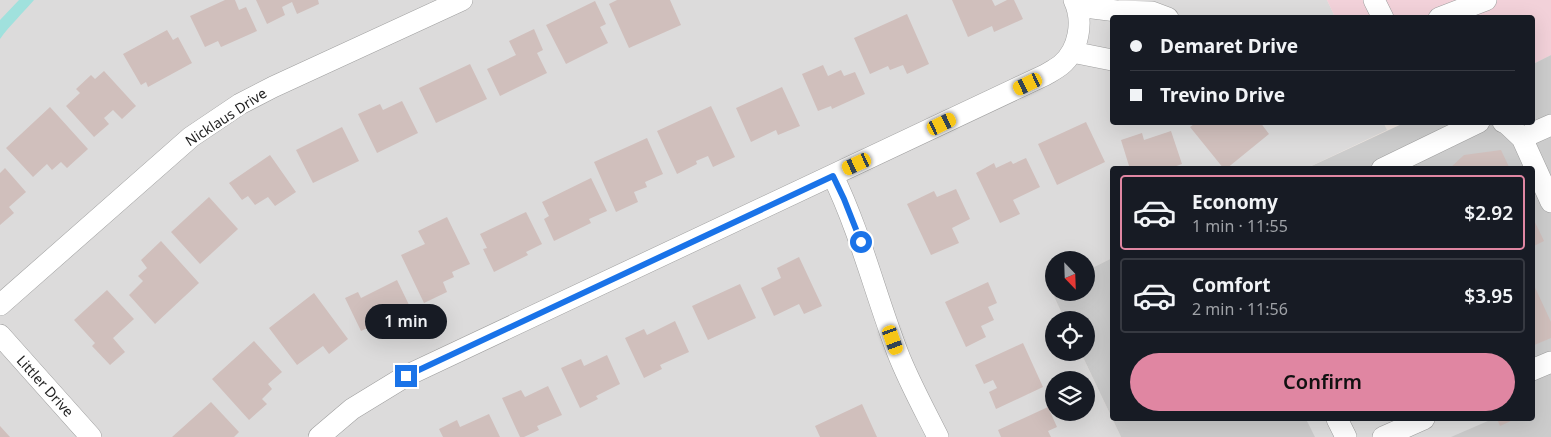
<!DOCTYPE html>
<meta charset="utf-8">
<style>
body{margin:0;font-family:"Noto Sans",sans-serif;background:#20242c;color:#f1f3f6;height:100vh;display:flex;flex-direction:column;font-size:19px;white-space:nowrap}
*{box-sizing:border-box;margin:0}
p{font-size:16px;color:#9ea1a6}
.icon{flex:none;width:28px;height:28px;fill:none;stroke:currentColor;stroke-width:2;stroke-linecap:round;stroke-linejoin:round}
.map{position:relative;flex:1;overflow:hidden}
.side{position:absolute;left:1110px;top:166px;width:425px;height:255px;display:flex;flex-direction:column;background:#171b24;border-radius:5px;box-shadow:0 5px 20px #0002}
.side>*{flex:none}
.banner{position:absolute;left:1110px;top:15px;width:425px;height:110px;border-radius:5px;box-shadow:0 5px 20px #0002;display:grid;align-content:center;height:110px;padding:0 20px;background:#171b24}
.needle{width:32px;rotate:157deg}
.fabs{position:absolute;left:1045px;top:251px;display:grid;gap:10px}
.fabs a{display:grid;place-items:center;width:50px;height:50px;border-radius:50%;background:#171b24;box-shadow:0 5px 20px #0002;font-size:25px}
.end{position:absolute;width:22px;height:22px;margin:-11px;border:6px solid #1a73e8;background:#fff;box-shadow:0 0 0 2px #fff}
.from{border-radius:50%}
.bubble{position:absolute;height:35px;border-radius:18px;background:#171b24;box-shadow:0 5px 20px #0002;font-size:16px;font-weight:600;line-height:35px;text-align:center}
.car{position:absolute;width:15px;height:30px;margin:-15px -8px;border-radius:6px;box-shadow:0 0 4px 1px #0007;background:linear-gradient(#f5c518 24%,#345 0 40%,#f5c518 0 76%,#345 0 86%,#f5c518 0)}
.banner b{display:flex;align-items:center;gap:18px;height:48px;font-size:19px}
.banner b+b{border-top:1px solid #363941}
.banner i{width:12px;height:12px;background:#f1f3f6}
ul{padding:9px 0 0;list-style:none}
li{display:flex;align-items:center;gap:15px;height:75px;margin:0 10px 8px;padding:0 10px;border:2px solid #363941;border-radius:5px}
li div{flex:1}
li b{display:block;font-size:19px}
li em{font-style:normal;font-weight:600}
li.active{border-color:#e086a2}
li>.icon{width:45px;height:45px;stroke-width:1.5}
.primary-button{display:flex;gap:10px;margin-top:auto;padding:10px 20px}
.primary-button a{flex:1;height:58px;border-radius:30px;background:#e086a2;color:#111;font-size:20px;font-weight:600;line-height:58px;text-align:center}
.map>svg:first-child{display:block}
.residential{fill:#dcdbdb;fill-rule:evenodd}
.commercial{fill:#f2d1d9}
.religious{fill:#ccc}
.parking{fill:#dedede}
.water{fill:#a0e1dd}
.building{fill:#d0bfbc}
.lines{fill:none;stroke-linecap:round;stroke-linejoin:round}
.minor-casing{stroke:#9f9f9f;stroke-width:22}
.minor{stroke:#fff;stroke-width:21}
.route{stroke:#1a73e8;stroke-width:6}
.labels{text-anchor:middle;stroke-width:4.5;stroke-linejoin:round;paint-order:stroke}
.street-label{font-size:14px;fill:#1e1e1e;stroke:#fff}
</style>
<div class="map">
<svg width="1551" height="437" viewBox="0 0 1551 437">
<rect width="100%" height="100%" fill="#f0e8e3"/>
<path class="residential" d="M0,0H1327L1335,17L1112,18V122H1383L1387,130L1305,169H1112V258L1086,271V260H1054V286L1050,288L1065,320H1054V352L1081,353L1121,437H0ZM1054,380H1086V412H1054Z"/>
<path class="commercial" d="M1327,0H1551V55L1533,64L1532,18L1335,17Z"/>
<path class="religious" d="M1551,55V437H1121L1081,353L1086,352V320H1065L1050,288L1054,286V292H1086V271L1112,258V419H1532V169H1305L1404,123L1532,122L1533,64Z"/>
<path class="parking" d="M1306,419H1487L1488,421L1451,437H1315Z"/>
<path class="water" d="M19,0H34C23,13 10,25 0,39V20Z"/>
<path class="building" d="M225,0H235L239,10L246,7L257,31L221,47L218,41L205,47L190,16Z
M256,0H318L319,4L297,14L292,2L282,7L285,15L267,24Z
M617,0H670L681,25L629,48L609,4Z
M952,0H992L995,6L1007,0H1014L1023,19L994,32L992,26L968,37Z
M595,1L606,24L600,27L608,43L566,64L546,25Z
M907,14L929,64L907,74L903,65L890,70L888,66L870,74L854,38Z
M534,29L543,50L537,53L547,73L500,96L487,69L516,55L509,41Z
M167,30L173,40L178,37L192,63L148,87L146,82L141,85L123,54Z
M470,64L487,99L436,123L419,88Z
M823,65L828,76L841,70L844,76L855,72L865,94L832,109L831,106L818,111L802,74Z
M104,71L136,106L122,119L113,110L104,118L109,124L94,137L66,106L80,93L76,89L91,75L95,79Z
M782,87L800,126L778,135L776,130L751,142L736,108Z
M402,101L418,133L377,153L358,114L380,104L383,110Z
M711,106L735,157L713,167L708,156L696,161L697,164L677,174L657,131Z
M50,107L88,149L67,168L61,162L52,170L47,164L33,177L6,148Z
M1086,122L1105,162L1057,185L1038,144Z
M1197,122H1260L1269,134L1226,169H1224L1190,127Z
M342,127L359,161L313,183L296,150Z
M1171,131L1182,164L1168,169H1130L1121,140L1142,133L1144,140Z
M647,138L663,174L645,182L647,187L634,192L638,202L616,212L594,162Z
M1501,150L1510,169H1449L1464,155Z
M270,155L296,192L275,206L268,197L255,205L248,196L242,200L229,183Z
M1026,158L1040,187L1013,200L1020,214L1000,223L976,173L994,163L996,168L1011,161L1013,164Z
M5,168L26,192L9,207L14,213L0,225V173Z
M591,178L607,211L589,219L591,223L554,241L544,219L549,216L542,202Z
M956,189L970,219L952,228L959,243L931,255L907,204L934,191L937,197Z
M209,197L238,229L200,264L171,232Z
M526,212L542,244L526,252L528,255L494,272L483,249L487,248L480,234Z
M1532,216L1544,241L1532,247Z
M447,217L470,264L452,272L454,277L443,282L447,292L424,303L401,255L425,244L418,231Z
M161,241L199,283L155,324L129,295L143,281L138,276L147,268L141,260Z
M799,257L822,306L804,314L799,304L774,316L761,288L781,278L777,268Z
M397,280L410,307L361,331L345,298L358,292L361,298Z
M1532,281L1551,322V338L1532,346Z
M988,282L997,303L988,307L994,320L981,326L986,337L966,347L945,302Z
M740,284L756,318L708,340L692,306Z
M107,290L134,319L113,338L125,352L110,365L92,346L95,343L74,320Z
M314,293L348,339L329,354L323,346L297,365L269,328Z
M675,321L689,352L660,365L662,369L644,378L625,338L644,329L647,335Z
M254,341L282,372L268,384L272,389L262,399L267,404L249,420L212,379Z
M1023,343L1043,387L996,409L989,392L997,388L993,380L984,384L975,365Z
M607,355L620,384L596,396L598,399L580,408L561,368L581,359L584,366Z
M548,386L562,415L537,426L539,430L524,437H520L502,398L521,390L525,397Z
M211,402L239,432L234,437H172Z
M862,404L877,437H820L815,426Z
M1048,407L1057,427L1048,431L1051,437H1001L998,430Z
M489,414L500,437H443L439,429L457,420L460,427Z
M1497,419H1512L1513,420L1500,426Z
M0,426L10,437H0Z"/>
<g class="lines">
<defs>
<path id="minor" d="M1374,0L1383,18
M1077,6L1117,11L1152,12L1168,18
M1439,18L1486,0
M1072,52L1112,60
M1503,122L1506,123L1522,138L1551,125
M1522,138L1551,202
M1382,169L1479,122
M833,176C860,232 875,293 897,351C908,380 924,409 938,437
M0,305L191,137L240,104L273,87L462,0
M0,335L91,437
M1532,370L1551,362
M1337,419L1346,437
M319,437L352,409L406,376L1045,75C1050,72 1056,69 1061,65C1079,50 1084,21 1074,0
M1383,437L1424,419"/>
</defs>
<use href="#minor" class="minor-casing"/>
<use href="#minor" class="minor"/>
</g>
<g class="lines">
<path class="route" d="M406,376L833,176L844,199L861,242"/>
</g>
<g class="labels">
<g class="street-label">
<text transform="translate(226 117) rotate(-33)" y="5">Nicklaus Drive</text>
<text transform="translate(45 386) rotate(48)" y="5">Littler Drive</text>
</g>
</g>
</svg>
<div class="fabs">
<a><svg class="needle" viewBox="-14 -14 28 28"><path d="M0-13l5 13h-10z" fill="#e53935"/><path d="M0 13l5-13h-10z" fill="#9ea1a6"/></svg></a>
<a><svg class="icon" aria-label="locate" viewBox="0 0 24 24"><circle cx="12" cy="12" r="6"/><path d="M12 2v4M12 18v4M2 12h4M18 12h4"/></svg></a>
<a><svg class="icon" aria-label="layers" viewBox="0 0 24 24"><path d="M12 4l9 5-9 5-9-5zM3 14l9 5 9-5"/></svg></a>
</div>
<i class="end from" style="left:861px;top:242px"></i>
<i class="end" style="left:406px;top:376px"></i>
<div class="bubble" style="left:365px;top:304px;width:82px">1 min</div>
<i class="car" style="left:1028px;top:84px;rotate:244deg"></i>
<i class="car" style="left:942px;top:124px;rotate:64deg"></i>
<i class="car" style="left:857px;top:164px;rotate:245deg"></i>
<i class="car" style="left:893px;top:340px;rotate:160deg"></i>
<div class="banner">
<b><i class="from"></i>Demaret Drive</b>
<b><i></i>Trevino Drive</b>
</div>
<section class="side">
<ul>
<li class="active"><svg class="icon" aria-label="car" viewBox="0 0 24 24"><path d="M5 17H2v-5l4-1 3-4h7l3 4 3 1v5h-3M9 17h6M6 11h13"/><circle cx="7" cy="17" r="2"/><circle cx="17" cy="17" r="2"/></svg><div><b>Economy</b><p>1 min · 11:55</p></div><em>$2.92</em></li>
<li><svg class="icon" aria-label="car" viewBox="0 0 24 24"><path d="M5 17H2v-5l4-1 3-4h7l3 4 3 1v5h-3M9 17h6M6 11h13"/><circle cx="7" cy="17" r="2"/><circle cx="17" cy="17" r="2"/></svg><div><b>Comfort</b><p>2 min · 11:56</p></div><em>$3.95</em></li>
</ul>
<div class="primary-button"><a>Confirm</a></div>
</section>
</div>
